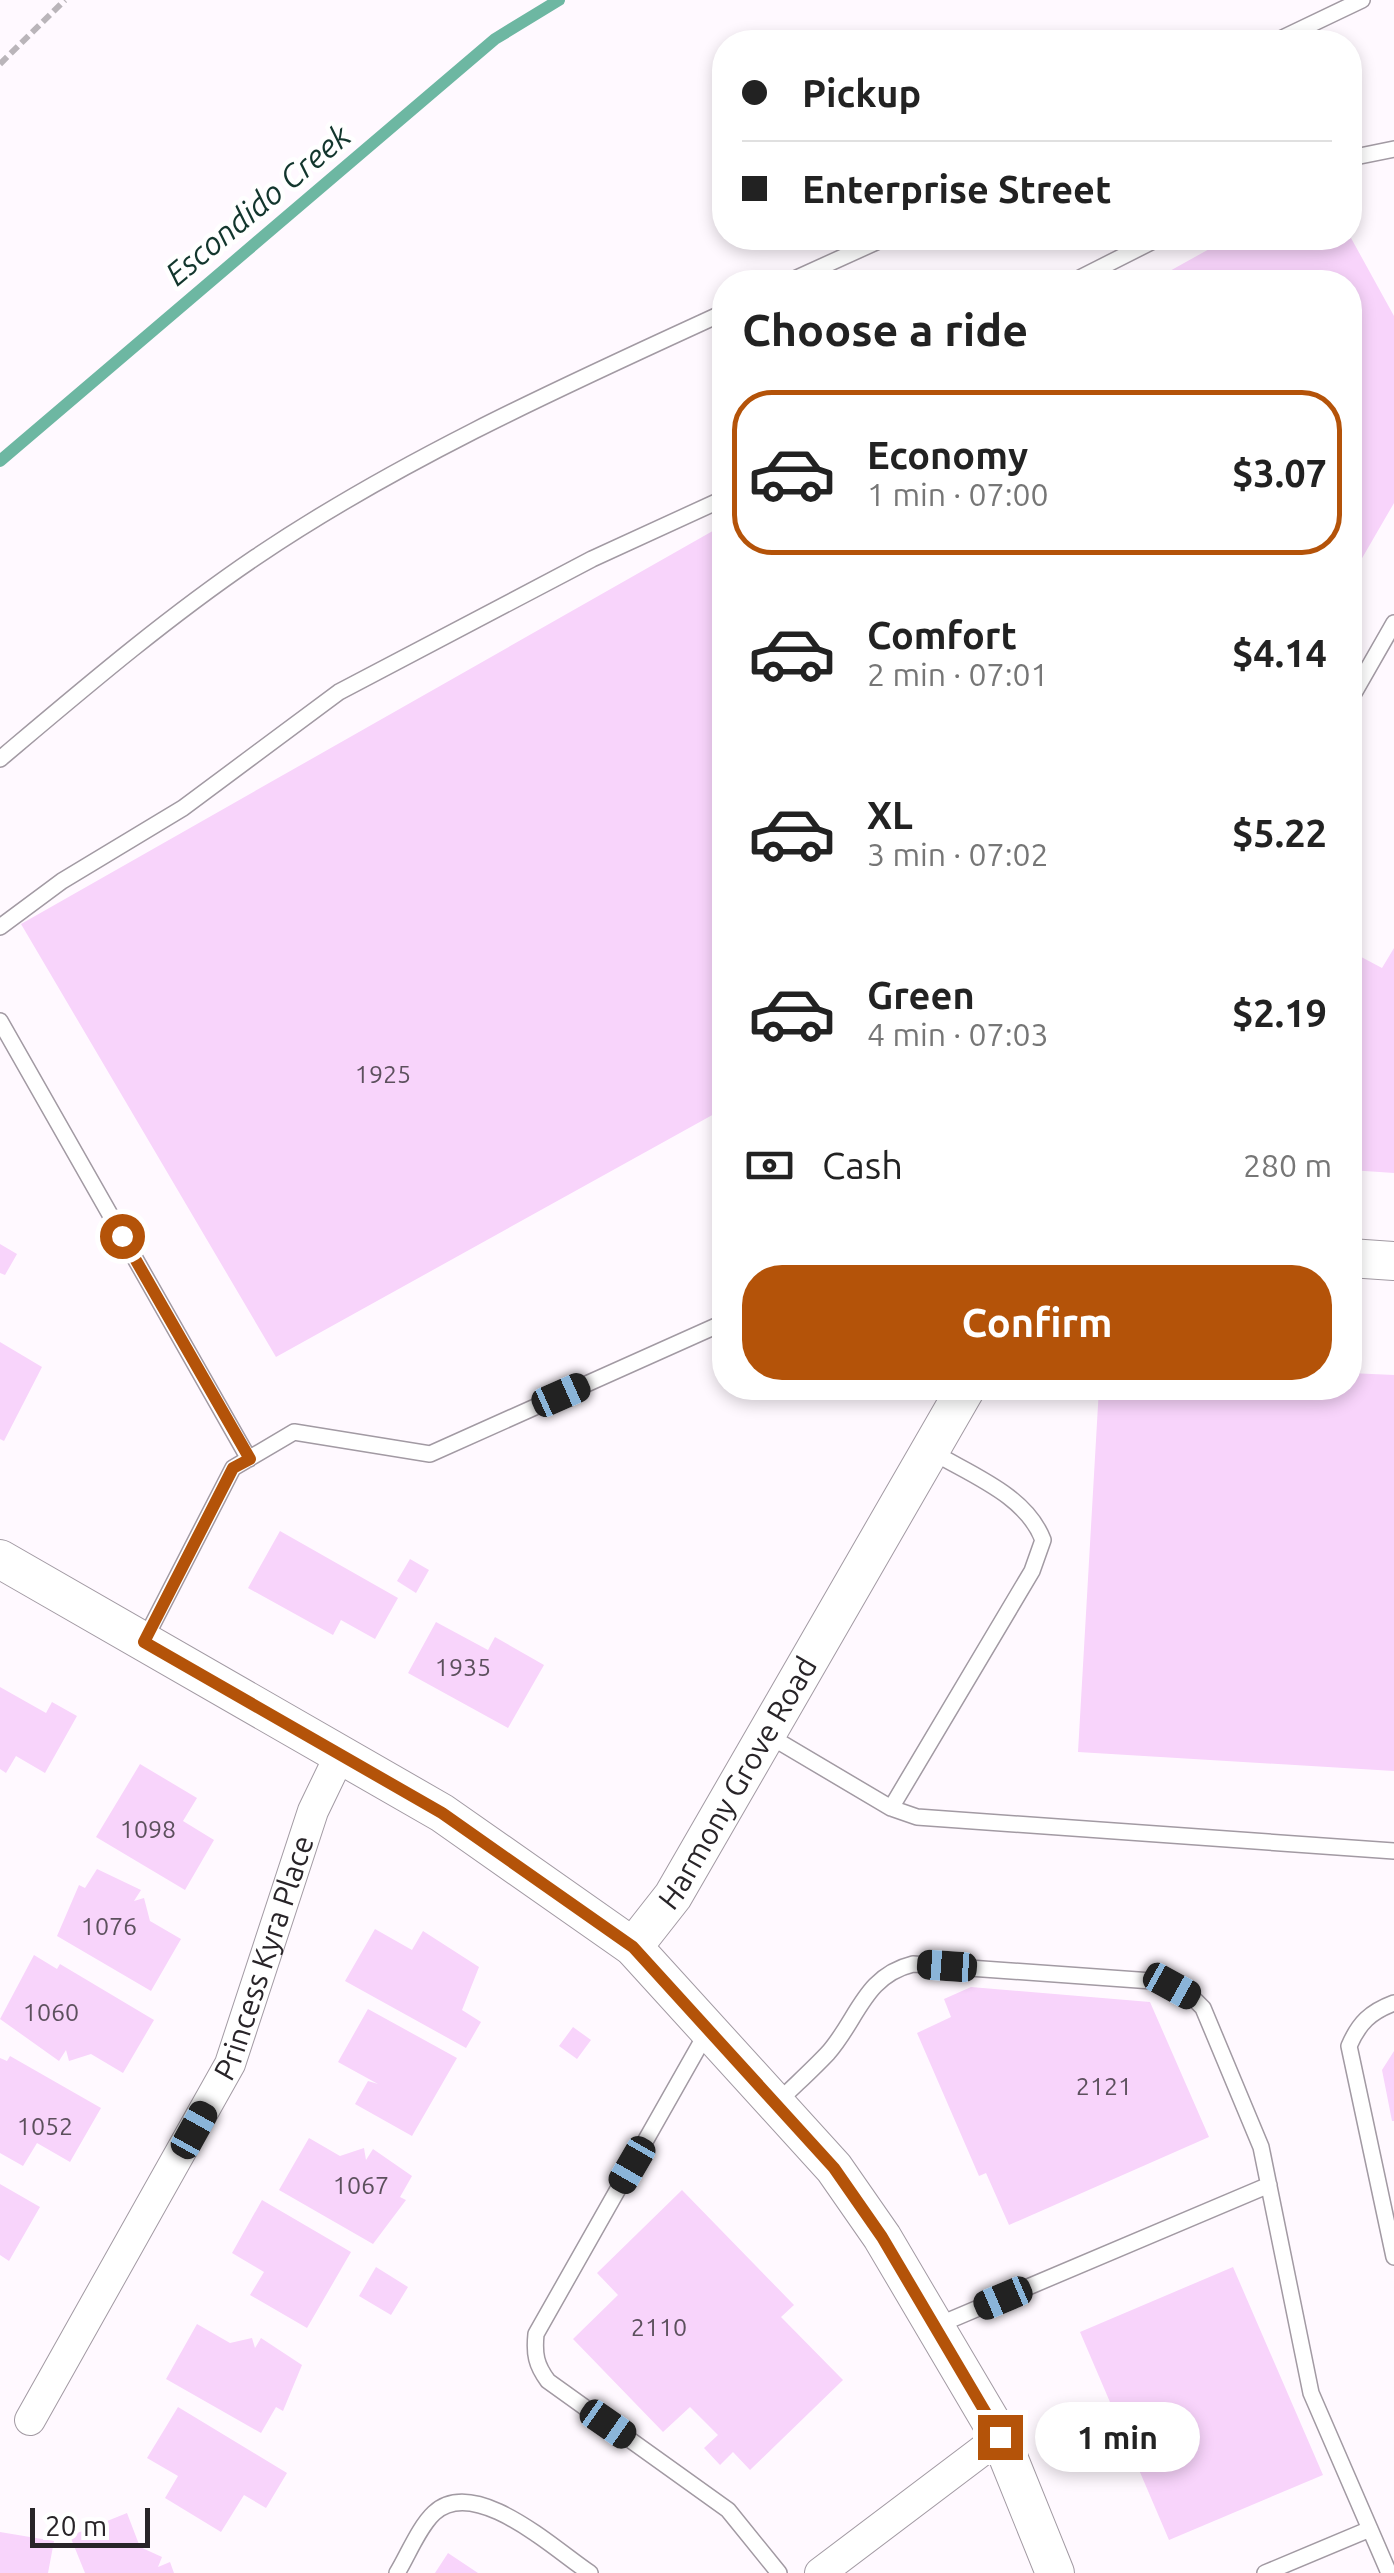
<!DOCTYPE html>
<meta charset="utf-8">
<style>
body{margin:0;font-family:Ubuntu,sans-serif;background:#f2f2f2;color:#222;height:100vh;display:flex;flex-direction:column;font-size:38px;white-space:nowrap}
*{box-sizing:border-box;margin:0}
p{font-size:32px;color:#767676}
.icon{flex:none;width:55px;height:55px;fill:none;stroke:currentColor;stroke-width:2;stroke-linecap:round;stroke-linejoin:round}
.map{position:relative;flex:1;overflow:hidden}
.sheet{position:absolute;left:712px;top:270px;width:650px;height:1130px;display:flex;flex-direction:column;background:#fff;border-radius:40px;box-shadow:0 5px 15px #0003}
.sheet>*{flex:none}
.guide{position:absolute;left:712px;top:30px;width:650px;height:220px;border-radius:40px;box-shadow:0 5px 15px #0003;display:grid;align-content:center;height:220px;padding:0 30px;background:#fff}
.scale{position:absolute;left:30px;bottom:25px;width:120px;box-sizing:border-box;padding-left:10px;border:5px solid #282428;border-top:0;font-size:28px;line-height:35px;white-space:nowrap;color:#282428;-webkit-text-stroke:8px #fff;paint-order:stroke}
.end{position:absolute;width:45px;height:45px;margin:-22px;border:12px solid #b45309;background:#fff;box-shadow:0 0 0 5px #fff}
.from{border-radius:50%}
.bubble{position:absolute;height:70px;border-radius:35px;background:#fff;box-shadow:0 5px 15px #0003;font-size:32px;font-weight:700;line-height:70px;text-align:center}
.car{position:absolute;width:30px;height:60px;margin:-30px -15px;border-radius:12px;box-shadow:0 0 8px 2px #0007;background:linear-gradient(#222 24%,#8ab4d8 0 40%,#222 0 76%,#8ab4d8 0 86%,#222 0)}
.guide b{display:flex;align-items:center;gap:35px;height:95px;font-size:38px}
.guide b+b{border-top:2px solid #e0e0e0}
.guide i{width:25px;height:25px;background:#222}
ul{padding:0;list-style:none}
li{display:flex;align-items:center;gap:30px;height:165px;margin:0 20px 15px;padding:0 10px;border:5px solid transparent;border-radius:40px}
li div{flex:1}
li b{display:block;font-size:38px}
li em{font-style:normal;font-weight:700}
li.on{border-color:#b45309}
li>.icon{width:90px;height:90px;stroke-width:1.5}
h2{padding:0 30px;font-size:45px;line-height:120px}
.pay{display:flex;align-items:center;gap:25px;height:110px;padding:0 30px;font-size:38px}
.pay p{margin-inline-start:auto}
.button{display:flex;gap:20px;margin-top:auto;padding:20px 30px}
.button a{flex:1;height:115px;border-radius:40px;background:#b45309;color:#fff;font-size:40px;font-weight:700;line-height:115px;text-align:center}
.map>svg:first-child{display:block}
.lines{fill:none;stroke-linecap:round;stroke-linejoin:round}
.stream{stroke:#6db7a2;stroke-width:12}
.building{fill:#f8d4fb}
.service-casing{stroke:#a29aa3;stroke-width:18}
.minor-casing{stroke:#a29aa3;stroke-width:32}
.tertiary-casing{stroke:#a29aa3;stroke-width:40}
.path{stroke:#bab5ba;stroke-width:6;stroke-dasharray:10 5;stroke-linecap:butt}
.service{stroke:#fff;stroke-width:15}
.minor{stroke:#fff;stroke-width:30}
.tertiary{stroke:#fff;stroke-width:38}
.route{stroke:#b45309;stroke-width:12}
.labels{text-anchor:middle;stroke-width:9;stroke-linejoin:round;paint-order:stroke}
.number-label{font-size:25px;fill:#5c505d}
.street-label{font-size:30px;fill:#282428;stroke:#fff}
.water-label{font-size:32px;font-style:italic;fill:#12362d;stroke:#fff}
</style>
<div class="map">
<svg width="1394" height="2573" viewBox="0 0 1394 2573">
<rect width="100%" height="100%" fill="#fff9ff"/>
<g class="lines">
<path class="stream" d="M0,461L495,39L559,0"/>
</g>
<path class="building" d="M1229,238H1351L1394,316V503L1350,579V282H1150Z
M725,524V1108L276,1357L21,924Z
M1394,948V1173L1350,1170V951L1382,968Z
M0,1244L17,1254L5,1275L0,1273Z
M0,1342L42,1367L4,1441L0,1439Z
M1350,1373L1394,1375V1771L1078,1752L1099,1388L1188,1392L1189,1388H1350Z
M280,1531L398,1598L375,1639L341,1620L333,1635L248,1588Z
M410,1559L429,1570L416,1593L397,1581Z
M436,1622L488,1650L495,1637L544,1665L508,1728L408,1673Z
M0,1687L46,1713L52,1702L77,1716L45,1773L16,1756L6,1773L0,1769Z
M140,1764L197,1798L183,1821L214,1840L185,1890L96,1837Z
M97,1869L141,1890L134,1901L144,1898L150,1921L181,1939L151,1991L57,1936L79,1885L85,1888Z
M375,1929L412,1950L423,1931L479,1967L462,2010L481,2022L466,2048L345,1981Z
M34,1955L57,1969L60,1964L154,2020L123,2073L91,2054L69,2061L66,2050L59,2061L0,2019Z
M971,1987L1150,2002L1209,2137L1009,2225L986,2173L979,2176L917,2033L951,2017L944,1999Z
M368,2009L457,2058L412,2136L355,2104L368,2081L378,2084L338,2062Z
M573,2027L591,2040L577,2059L559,2046Z
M1394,2051V2121H1392L1382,2070Z
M10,2056L101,2108L70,2162L37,2143L23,2166L0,2153V2058L7,2061Z
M309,2138L340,2156L364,2148L366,2160L373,2149L412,2176L400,2197L406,2200L373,2244L279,2190Z
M0,2184L40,2207L9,2261L0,2255Z
M682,2190L794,2305L781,2317L843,2380L750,2470L733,2452L720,2465L704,2448L718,2435L690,2407L663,2432L573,2339L618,2295L597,2273Z
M262,2200L351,2252L307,2328L250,2295L264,2272L232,2253Z
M376,2267L408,2287L391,2315L359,2296Z
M1233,2267L1323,2475L1169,2540L1080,2332Z
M197,2324L230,2343L252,2338L255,2348L261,2338L302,2365L283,2411L276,2407L261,2433L166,2379Z
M178,2407L287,2473L266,2508L244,2495L221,2532L165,2498L178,2476L147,2458Z
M127,2513L140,2547L162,2557L158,2567L170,2562L174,2573H85L70,2536Z
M0,2532L54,2541L48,2573H0Z
M448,2553L478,2573H435Z"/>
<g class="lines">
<defs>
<path id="service" d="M1274,42L1362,0
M1350,158L1394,149
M788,282L885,238
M1072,282L1159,238
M1350,700L1394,623
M0,759C83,689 166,618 256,557C401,459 566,385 725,312
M0,927L62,881L183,808L339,692L592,559L725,498
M0,1021L249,1459
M144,1641L233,1468L294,1432L430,1454L725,1322
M766,1734L891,1808L917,1817L1394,1851
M891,1808L1032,1571L1043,1540C1026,1495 971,1475 931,1451
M1394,2003C1370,2012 1359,2023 1349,2046L1394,2257
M707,2032L536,2334C534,2354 536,2365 548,2381L728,2510L779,2573
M777,2103C794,2086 812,2070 828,2053C858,2019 864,1976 913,1964L1152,1981L1190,1995L1203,2008L1261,2147L1311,2393L1389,2573
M936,2326L1269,2185
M397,2573C408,2555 419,2527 434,2513C475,2475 554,2549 590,2573
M1265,2573L1370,2529"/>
<g id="minor">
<path id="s1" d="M30,2420L230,2064L313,1811L340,1755"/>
<path d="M820,2573L1000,2437"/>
</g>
<g id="tertiary">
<path d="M1350,1258L1394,1261"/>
<path d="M0,1559L442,1813L633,1947L834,2168L882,2237L1000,2437L1055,2573"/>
<path id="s2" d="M633,1947L673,1896L966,1388"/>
</g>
</defs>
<use href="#service" class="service-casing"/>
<use href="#minor" class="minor-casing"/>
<use href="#tertiary" class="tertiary-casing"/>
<path class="path" d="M0,64L65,0"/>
<use href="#service" class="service"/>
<use href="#minor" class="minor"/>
<use href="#tertiary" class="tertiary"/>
</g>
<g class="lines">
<path class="route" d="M122,1236L250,1459L233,1468L144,1642L442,1813L633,1947L834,2168L882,2237L1000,2437"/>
</g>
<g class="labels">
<g class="number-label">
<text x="383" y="1083">1925</text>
<text x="463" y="1676">1935</text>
<text x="148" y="1838">1098</text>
<text x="109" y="1935">1076</text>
<text x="51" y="2021">1060</text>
<text x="1104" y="2095">2121</text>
<text x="45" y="2135">1052</text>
<text x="361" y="2194">1067</text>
<text x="659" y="2336">2110</text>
</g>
<g class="street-label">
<text dy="10" stroke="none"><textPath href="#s2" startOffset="195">Harmony Grove Road</textPath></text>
<text dy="10" stroke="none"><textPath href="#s1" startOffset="520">Princess Kyra Place</textPath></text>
</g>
<g class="water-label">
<text transform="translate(258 205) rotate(-40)" y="11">Escondido Creek</text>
</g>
</g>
</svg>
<div class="scale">20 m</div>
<i class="end from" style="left:122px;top:1236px"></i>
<i class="end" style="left:1000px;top:2437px"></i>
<div class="bubble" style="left:1035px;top:2402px;width:165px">1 min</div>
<i class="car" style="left:561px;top:1395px;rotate:66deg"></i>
<i class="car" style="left:947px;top:1966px;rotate:274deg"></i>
<i class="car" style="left:1172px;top:1986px;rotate:119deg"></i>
<i class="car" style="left:194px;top:2130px;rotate:29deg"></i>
<i class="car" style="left:632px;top:2165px;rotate:210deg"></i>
<i class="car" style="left:1003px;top:2298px;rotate:247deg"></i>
<i class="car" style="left:608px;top:2424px;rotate:125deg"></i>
<div class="guide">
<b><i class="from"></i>Pickup</b>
<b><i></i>Enterprise Street</b>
</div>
<section class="sheet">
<h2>Choose a ride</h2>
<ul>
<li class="on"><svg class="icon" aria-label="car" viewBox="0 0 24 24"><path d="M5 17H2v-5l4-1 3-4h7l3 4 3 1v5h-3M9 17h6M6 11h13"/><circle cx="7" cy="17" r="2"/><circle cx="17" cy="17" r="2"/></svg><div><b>Economy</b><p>1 min · 07:00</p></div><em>$3.07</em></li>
<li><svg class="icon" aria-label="car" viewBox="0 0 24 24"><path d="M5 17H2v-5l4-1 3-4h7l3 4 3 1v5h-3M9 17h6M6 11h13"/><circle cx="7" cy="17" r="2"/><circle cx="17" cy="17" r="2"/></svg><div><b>Comfort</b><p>2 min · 07:01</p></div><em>$4.14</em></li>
<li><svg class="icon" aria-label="car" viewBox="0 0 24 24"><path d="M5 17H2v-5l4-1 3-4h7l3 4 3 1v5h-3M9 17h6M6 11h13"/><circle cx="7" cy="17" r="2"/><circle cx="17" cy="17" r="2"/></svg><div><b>XL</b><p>3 min · 07:02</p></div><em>$5.22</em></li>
<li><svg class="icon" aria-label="car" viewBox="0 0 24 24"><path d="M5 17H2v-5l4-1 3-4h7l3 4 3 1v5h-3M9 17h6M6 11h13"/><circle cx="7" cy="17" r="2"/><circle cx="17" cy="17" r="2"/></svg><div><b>Green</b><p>4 min · 07:03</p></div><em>$2.19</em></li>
</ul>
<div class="pay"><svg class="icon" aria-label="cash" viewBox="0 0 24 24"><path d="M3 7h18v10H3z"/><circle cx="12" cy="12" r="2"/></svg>Cash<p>280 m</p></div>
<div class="button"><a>Confirm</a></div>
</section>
</div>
